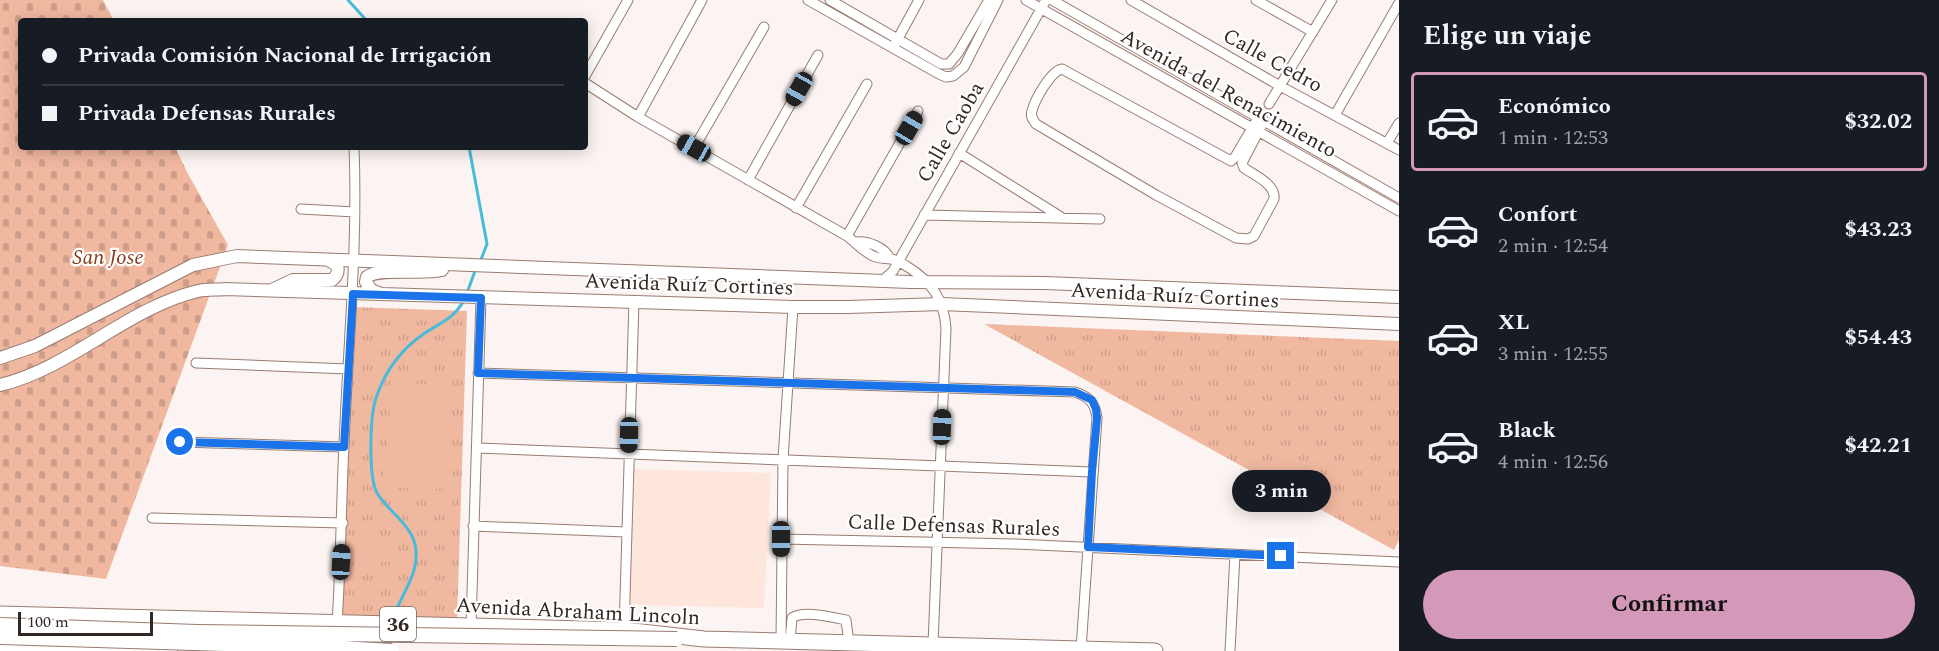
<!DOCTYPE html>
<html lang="es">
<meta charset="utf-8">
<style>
body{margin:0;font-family:Spectral,serif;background:#20242c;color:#f1f3f6;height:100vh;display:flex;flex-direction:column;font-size:22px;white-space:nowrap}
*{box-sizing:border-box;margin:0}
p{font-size:20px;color:#9ea1a6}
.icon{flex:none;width:33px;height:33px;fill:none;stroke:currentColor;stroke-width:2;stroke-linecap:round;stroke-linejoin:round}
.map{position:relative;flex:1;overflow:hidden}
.drawer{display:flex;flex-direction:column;background:#171b24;width:540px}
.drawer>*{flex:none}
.banner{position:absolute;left:18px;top:18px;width:570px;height:132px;border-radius:6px;box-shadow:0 3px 15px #0003;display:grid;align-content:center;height:132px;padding:0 24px;background:#171b24}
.scale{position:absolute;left:18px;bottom:15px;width:135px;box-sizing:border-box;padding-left:6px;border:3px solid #332723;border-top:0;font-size:16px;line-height:21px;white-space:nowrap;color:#332723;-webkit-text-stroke:4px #fff;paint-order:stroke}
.end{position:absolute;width:27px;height:27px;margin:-14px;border:8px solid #1a73e8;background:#fff;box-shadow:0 0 0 3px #fff}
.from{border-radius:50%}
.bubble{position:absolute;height:42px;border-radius:21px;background:#171b24;box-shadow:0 3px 15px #0003;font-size:20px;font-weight:700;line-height:42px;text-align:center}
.car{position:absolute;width:18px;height:36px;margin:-18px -9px;border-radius:8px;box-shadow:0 0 4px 2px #0007;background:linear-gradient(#222 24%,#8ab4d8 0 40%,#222 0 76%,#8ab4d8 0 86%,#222 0)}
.banner b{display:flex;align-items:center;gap:21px;height:57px;font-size:22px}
.banner b+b{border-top:2px solid #363941}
.banner i{width:15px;height:15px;background:#f1f3f6}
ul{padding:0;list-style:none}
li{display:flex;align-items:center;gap:18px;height:99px;margin:0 12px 9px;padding:0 12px;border:3px solid transparent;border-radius:6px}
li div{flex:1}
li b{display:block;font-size:22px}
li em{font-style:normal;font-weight:700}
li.selected{border-color:#d499b9}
li>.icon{width:54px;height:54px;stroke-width:1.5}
h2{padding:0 24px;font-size:27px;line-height:72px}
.primary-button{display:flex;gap:12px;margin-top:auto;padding:12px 24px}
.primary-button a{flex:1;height:69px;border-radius:36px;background:#d499b9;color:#111;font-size:24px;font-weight:700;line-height:69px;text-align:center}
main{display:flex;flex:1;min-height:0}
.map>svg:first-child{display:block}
.built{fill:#fee6dc}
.grass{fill:url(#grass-tufts)}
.cemetery{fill:url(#cemetery-stones)}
.green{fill:#f1b8a0}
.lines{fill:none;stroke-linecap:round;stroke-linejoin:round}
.stream{stroke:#48bbdb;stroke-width:3}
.minor-casing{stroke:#997c71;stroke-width:11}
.tertiary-casing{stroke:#997c71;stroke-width:14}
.primary-casing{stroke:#997c71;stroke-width:17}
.minor{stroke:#fff;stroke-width:9}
.tertiary{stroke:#fff;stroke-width:12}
.primary{stroke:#fff;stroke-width:15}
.secondary-bridge-casing{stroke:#997c71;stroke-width:16;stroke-linecap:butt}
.secondary-bridge{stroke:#fff;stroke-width:14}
.route{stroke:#1a73e8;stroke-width:8}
.labels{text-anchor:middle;stroke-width:4.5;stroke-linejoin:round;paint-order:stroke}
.shield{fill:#fff;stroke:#706865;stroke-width:1.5}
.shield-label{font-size:20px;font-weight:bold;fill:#332723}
.street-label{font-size:21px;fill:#332723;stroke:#fff}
.park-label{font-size:21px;font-style:italic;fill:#833915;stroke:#fff}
</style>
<main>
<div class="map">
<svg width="1399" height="651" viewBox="0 0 1399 651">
<defs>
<pattern id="grass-tufts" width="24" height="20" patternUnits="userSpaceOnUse" patternTransform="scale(1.5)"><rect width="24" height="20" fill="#f1b8a0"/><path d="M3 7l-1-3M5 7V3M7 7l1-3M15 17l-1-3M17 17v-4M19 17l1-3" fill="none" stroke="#cf9e8a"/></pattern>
<pattern id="cemetery-stones" width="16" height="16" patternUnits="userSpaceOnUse" patternTransform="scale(1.5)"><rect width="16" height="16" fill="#f1b8a0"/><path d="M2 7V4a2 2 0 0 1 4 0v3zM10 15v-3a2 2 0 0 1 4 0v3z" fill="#cf9e8a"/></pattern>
</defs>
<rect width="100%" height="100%" fill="#fbf4f2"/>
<path class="built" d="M633,469L771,473L764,608L628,605Z"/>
<path class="grass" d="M352,307L467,311L457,622H341Z
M984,324L1399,341V540L1394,550Z"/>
<path class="cemetery" d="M0,0H103L114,21H21V147H175L188,174L228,245L106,579L0,566Z"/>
<path class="green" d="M392,382L452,386L445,489L384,487Z
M352,541L392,543L391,562L350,560Z"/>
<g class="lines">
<path class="stream" d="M348,0L367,21
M469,147L487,244L480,262
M467,293L475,271
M395,613C404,590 421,570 415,544C410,524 387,510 377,493C368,476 370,416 376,398C385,371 401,349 425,333C440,323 453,319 463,302"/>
<defs>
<path id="minor" d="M808,0L939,74L946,77L953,76
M830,0L941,64H949
M1026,0L1399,211
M1052,0L1399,198
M1131,0L1280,86L1399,150
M1256,0L1313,32
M895,44L919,0
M949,64L958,53L989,0
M585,76L628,0
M953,76L964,67L998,0
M585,83L638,117L847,236C856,243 863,251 873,256C880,259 884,258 891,259C897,260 903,264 908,267C932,282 944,300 946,328L933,644
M1269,104L1332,0
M1335,115L1399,3
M638,117L702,0
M1258,118L1235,157L1231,161L1062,69C1051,71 1035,99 1032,111C1030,116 1033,120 1036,124L1156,195L1236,238L1248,239L1254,236L1274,199C1276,184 1254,175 1244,168L1242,163L1264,121
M1387,143L1399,123
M694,148L764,27
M959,153L1061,217
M748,180L818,55
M796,208L867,84
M301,209L355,212
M924,215L1100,219
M847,236L918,111
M856,242C868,241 885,247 890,259
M883,280L893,271L1046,0
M196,363L348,369
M478,373L1075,392C1089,397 1095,402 1097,418L1081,649
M180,442L344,447
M477,448L1092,472
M152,518L343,523
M473,526L626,532
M781,539L1015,544L1399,562
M337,623C341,564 341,504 344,445C348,345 358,247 354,147
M471,626L481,298
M624,630L634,301
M781,641L783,459L793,307
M790,641L792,618C802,610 833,617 846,620L849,643
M1230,651L1235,554"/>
<path id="tertiary" d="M272,290L293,280H332C337,276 339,272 337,265L330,261
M379,293L371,290L366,282L367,277C379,267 422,275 442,270
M0,358L35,346L193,265L237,256L910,282L1045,283L1399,297
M0,385C71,368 127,308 198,291C207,289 217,290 225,289L793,307H848L942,304L1399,324"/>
<path id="primary" d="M0,614L624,630L704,639L1155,651
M0,646L170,651"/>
</defs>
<use href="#minor" class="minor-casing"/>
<use href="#tertiary" class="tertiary-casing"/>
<use href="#primary" class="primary-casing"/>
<use href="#minor" class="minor"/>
<use href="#tertiary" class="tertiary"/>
<use href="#primary" class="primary"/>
<defs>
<path id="secondary-bridge" d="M0,625L197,632L677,639
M0,637L322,647L392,651"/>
</defs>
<use href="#secondary-bridge" class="secondary-bridge-casing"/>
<use href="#secondary-bridge" class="secondary-bridge"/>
</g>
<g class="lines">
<path class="route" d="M180,442L344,447L353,294L481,298L478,373L1075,392L1092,400L1096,409L1097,418L1092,472L1088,547L1281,556"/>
</g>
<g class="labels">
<rect class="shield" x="380" y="607" width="36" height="34" rx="4.5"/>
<g class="shield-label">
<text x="398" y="631">36</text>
</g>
<g class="street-label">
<text transform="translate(1273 60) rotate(29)" y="7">Calle Cedro</text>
<text transform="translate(1229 93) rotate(29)" y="7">Avenida del Renacimiento</text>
<text transform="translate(950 132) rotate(-60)" y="7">Calle Caoba</text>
<text transform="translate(689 284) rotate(2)" y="7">Avenida Ruíz Cortines</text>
<text transform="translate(1175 295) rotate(3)" y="7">Avenida Ruíz Cortines</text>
<text transform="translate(954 525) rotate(2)" y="7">Calle Defensas Rurales</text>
<text transform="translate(578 611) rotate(3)" y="7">Avenida Abraham Lincoln</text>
</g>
<g class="park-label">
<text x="108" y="264">San Jose</text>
</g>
</g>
</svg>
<div class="scale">100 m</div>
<i class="end from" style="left:180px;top:442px"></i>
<i class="end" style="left:1281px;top:556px"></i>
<div class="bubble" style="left:1232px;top:470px;width:99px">3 min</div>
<i class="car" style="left:799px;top:89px;rotate:209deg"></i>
<i class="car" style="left:909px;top:128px;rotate:30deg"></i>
<i class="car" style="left:694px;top:148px;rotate:299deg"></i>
<i class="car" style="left:942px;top:427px;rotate:2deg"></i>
<i class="car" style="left:629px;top:435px;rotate:181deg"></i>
<i class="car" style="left:781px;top:539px;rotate:180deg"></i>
<i class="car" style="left:341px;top:562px;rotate:3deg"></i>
<div class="banner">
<b><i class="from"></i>Privada Comisión Nacional de Irrigación</b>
<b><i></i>Privada Defensas Rurales</b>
</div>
</div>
<section class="drawer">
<h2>Elige un viaje</h2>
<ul>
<li class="selected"><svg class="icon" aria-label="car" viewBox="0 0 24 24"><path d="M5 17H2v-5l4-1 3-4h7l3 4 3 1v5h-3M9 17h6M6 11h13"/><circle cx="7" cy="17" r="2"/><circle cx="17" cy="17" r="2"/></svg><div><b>Económico</b><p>1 min · 12:53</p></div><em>$32.02</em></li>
<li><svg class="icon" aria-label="car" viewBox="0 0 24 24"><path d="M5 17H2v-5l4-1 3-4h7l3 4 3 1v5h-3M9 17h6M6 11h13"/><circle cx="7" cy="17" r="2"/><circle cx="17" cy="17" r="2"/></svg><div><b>Confort</b><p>2 min · 12:54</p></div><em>$43.23</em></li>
<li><svg class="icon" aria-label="car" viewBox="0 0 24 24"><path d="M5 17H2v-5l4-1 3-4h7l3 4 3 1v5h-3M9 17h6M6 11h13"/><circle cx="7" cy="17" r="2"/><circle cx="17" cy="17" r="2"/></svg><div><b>XL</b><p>3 min · 12:55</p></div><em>$54.43</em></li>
<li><svg class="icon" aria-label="car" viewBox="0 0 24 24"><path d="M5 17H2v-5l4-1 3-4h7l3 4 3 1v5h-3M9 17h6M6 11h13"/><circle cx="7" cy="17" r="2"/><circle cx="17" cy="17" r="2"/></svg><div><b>Black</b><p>4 min · 12:56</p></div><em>$42.21</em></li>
</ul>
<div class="primary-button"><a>Confirmar</a></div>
</section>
</main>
